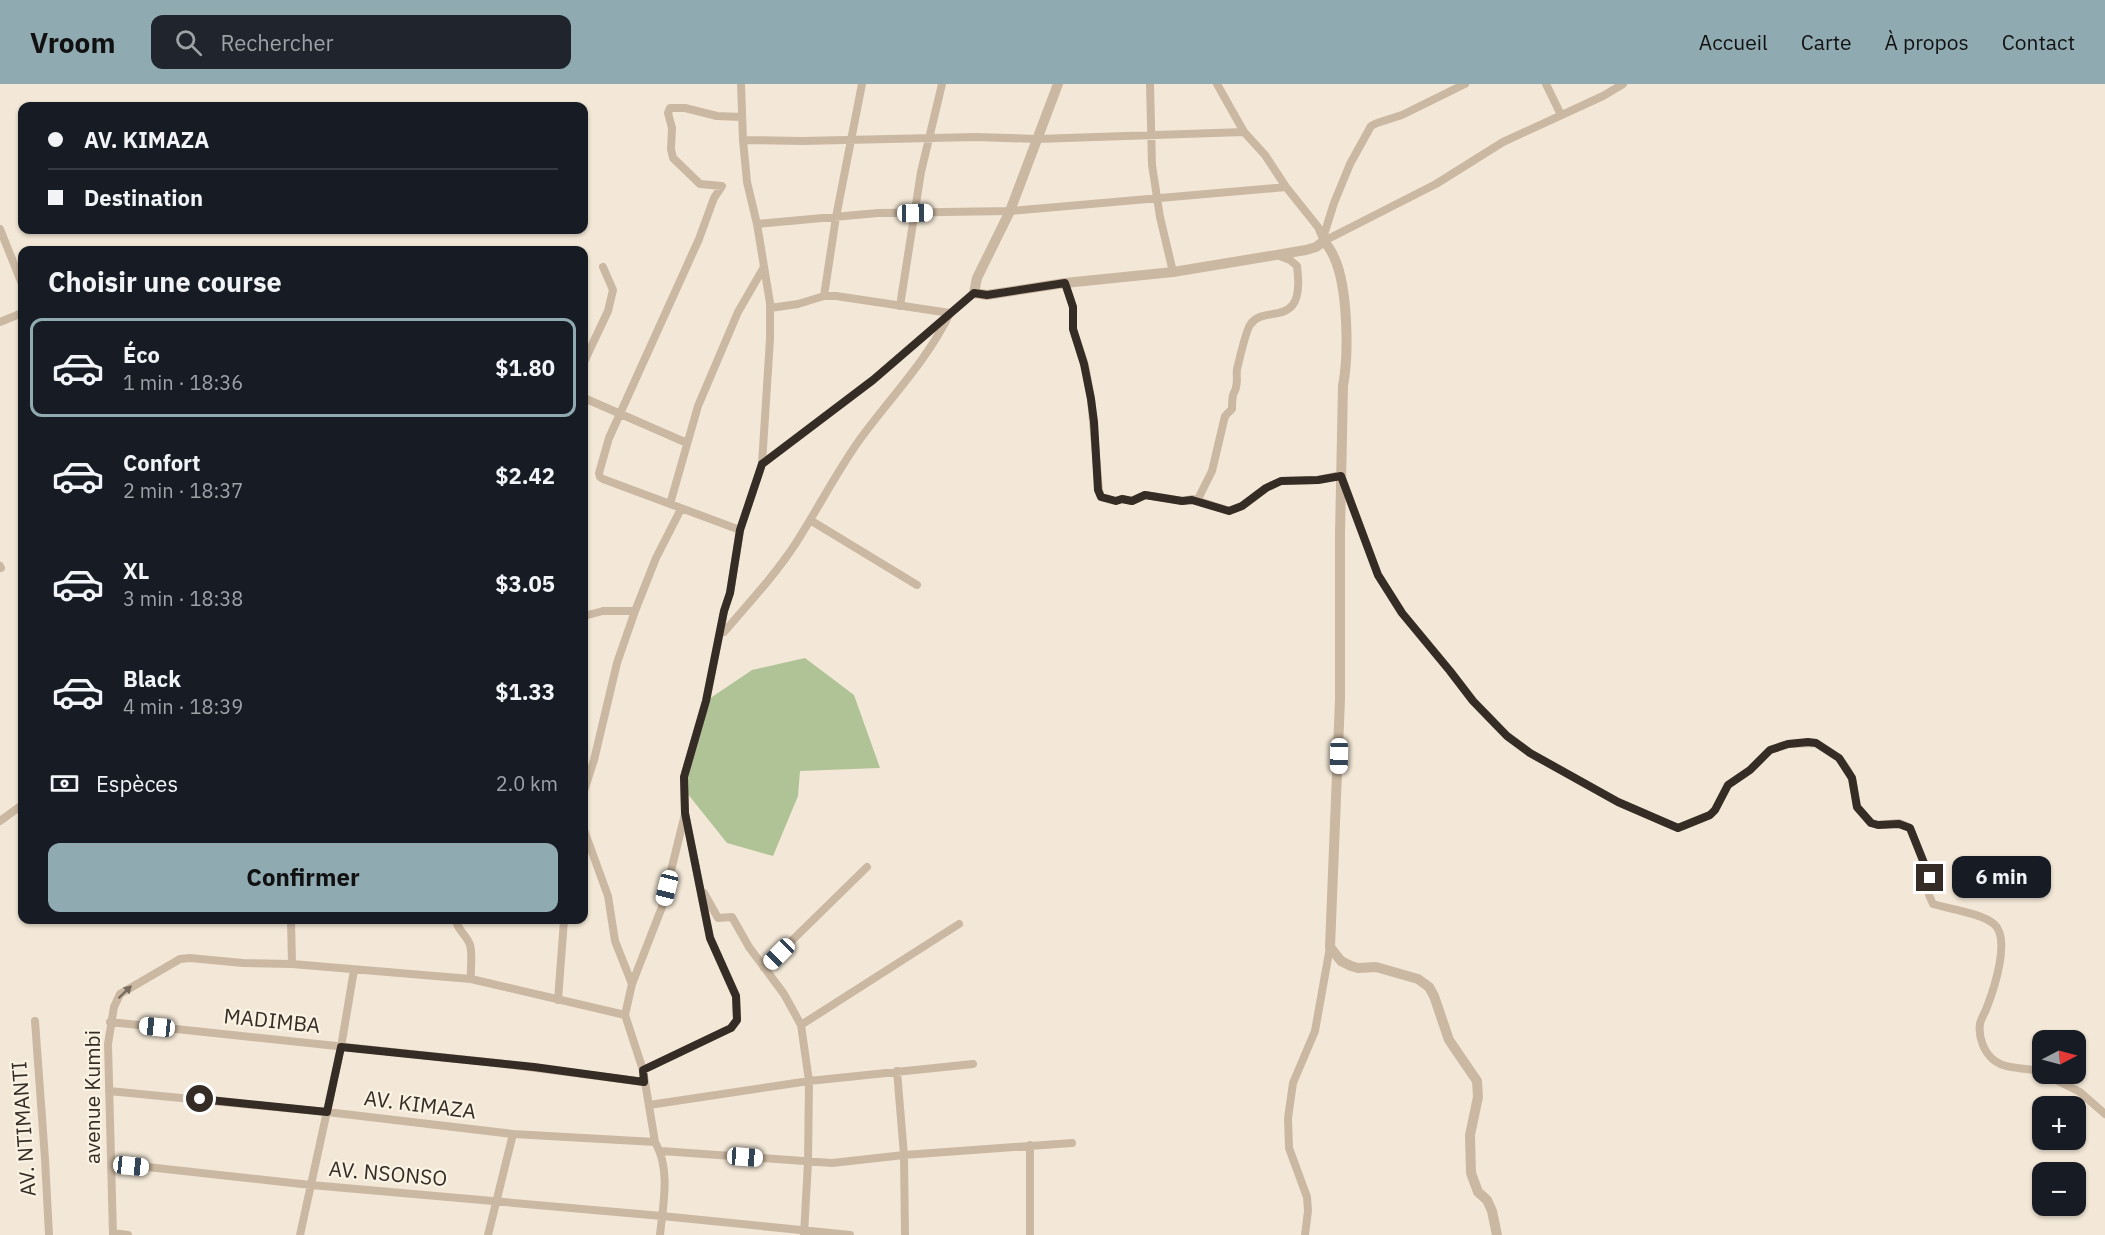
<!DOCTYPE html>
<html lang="fr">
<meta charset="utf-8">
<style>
body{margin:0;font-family:"IBM Plex Sans",sans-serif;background:#20242c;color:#f1f3f6;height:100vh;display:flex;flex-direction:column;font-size:22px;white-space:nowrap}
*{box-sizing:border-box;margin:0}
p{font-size:20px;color:#9ea1a6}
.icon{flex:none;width:33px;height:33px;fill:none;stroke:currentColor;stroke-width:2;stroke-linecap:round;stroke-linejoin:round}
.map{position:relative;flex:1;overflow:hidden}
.sheet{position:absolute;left:18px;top:162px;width:570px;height:678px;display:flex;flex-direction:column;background:#171b24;border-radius:12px;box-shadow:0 2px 4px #0004}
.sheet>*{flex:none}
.top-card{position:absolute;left:18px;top:18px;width:570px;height:132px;border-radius:12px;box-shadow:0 2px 4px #0004;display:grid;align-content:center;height:132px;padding:0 30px;background:#171b24}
.needle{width:39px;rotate:84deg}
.controls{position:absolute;left:2032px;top:946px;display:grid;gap:12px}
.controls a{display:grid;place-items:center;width:54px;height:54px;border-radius:12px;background:#171b24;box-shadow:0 2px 4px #0004;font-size:30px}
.end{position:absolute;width:27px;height:27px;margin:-14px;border:8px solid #352c25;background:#fff;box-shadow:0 0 0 3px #fff}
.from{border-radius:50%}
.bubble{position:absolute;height:42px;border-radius:12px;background:#171b24;box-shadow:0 2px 4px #0004;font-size:20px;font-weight:700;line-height:42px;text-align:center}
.car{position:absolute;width:18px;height:36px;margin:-18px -9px;border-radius:8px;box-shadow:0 0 4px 2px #0007;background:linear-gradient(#fff 24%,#345 0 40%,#fff 0 76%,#345 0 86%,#fff 0)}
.top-card b{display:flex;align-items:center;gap:21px;height:57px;font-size:22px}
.top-card b+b{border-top:2px solid #363941}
.top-card i{width:15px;height:15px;background:#f1f3f6}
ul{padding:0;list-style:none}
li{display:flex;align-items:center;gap:18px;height:99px;margin:0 12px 9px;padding:0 18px;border:3px solid transparent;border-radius:12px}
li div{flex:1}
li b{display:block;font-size:22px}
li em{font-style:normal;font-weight:700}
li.active{border-color:#8faab0}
li>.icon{width:54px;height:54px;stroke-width:1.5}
h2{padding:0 30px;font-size:27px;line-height:72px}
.pay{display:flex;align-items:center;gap:15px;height:66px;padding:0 30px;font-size:22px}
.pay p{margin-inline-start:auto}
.primary-button{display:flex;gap:12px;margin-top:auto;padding:12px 30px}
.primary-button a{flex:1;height:69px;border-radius:12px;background:#8faab0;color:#111;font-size:24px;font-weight:700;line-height:69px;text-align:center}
header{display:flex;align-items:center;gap:36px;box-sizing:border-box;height:84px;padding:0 30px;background:#8faab0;color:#111}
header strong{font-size:28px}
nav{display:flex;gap:33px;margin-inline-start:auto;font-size:21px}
.search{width:420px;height:54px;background:#20242c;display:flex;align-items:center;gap:15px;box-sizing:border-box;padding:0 21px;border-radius:12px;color:#9ea1a6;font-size:22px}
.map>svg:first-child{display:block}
.green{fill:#b0c396}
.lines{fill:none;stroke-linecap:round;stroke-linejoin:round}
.minor{stroke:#cbb8a2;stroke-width:8}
.tertiary{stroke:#cbb8a2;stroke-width:10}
.oneway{fill:#786b5d}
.route{stroke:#352c25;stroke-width:8}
.labels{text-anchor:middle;stroke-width:4.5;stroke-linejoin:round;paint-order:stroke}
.street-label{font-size:21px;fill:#352c25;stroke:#faf2e3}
</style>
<header>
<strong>Vroom</strong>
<div class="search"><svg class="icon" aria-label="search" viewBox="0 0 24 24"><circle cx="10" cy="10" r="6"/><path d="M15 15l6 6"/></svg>Rechercher</div>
<nav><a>Accueil</a><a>Carte</a><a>À propos</a><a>Contact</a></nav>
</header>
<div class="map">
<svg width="2105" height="1151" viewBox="0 0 2105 1151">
<rect width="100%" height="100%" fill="#f3e8d7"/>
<path class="green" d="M805,574L854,611L880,684L800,687L798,712L773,772L727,759L683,704L706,617L752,586Z"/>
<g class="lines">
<path class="minor" d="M1150,0L1152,81L1160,133L1173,188
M1217,0L1244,48L1265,71L1286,103L1318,143L1324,157L1436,100L1503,58L1603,12L1623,0
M1546,0L1561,31
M743,56L802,57L976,53L1037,55L1244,48
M757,140L878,129L1010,127L1286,103
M0,145L22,200
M1323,154L1334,119L1350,80L1371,42L1377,39L1402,31L1465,0
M1065,199L1073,223V245L1085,281L1091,315L1099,406L1101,413L1115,417L1122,415L1132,417L1145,411L1183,417L1193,415L1229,427L1242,422L1266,404L1281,397L1318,396L1341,391L1378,491L1402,529L1450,587L1473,617L1507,652L1530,669L1618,718L1678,744L1710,731L1715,726L1728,701L1750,686L1770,666L1788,660L1816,659L1839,674L1847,685L1852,694L1857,723L1871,739L1878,741L1899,739L1910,744L1930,794L1929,811L1933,820C1949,825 1981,829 1994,840C2011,854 1994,905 1987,923C1985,929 1981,934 1980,940C1978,953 1984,969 1995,977C2009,987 2028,982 2043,989
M824,212L836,133L862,0
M900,222L921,88L942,0
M0,238L22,229
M584,278L608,227L613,206L603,183
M584,314L687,359
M762,380L873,296L974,209
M1197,417L1212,387L1225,332L1232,325C1232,321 1232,316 1233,311C1234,308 1236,306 1236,303C1238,297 1236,291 1237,285C1240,274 1245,249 1250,241C1264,218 1306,249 1297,182L1290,176L1277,171
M670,420L698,322L738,228L764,183
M810,436L917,501
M740,446L603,395L600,393L599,389L609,354L699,155L714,114L722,102L700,100L673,74L671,65L672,44L668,29L670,24H685L717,32L742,33
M0,482L1,484
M584,532L603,527H635
M724,548C749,519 775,491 796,459C817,426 835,391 858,358C889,315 927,277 950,229L836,212H824L798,220L770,224
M584,707L594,676L617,579L635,527L656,474L681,425
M0,737L22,721
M584,746L608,812L615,857L632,900
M704,809L718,834L732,833L749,863L784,910L801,941L809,997L808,1078L804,1151
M291,836L292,880
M456,836C457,846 467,851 470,861C473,871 470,885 471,895
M764,884L867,783
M558,916L564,836
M35,937L45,1075L49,1151
M110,938L497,979L644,998
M801,941L959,840
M643,986L731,944L737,936L736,912L710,854L685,729L684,693L706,617L724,527L730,509L740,446L762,380L770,255V219L757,140L747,98L743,56L741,0
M897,987L904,1071L905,1151
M2044,990L2080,1008L2105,1030
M109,1007L327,1028L513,1050L655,1058
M649,1021L809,997L973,980
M1030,1061V1151
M661,1067L832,1079L904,1071L1072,1059
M111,1079L311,1101L662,1132L850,1151
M113,1149L128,1151
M113,1151L108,960L114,923L120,910L180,875L190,874L243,879L292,880L471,895L625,931
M300,1151L341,963L354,886
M488,1151L513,1050
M660,1151C663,1121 671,1085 655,1058L643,986L625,931L632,900L662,823L685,730
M1305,1151L1308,1127L1307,1113L1289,1064L1288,1034L1293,999L1315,947L1330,863"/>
<path class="tertiary" d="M1058,0L1010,127L977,194L974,209L987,211L1065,199L1173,188L1306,166L1316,163L1324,157C1328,162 1332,168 1334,173C1348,203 1349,270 1343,302L1340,450V615L1330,863L1341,877L1351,882L1358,884L1376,883L1418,895L1429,903L1434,912L1449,956L1477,997L1478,1013L1470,1051L1471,1089L1478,1108L1487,1116L1492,1127L1497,1151"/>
</g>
<defs><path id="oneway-solid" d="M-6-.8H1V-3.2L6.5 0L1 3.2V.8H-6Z" transform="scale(1.5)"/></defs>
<use class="oneway" href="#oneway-solid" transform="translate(125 908) rotate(-44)"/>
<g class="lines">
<path class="route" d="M200,1015L327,1028L341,963L534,983L644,998L643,986L731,944L737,936L736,912L710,854L685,729L684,693L706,617L724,527L730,509L740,446L762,380L873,296L974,209L987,211L1065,199L1073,223V245L1084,280L1091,315L1094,338L1098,406L1101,413L1116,417L1122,415L1132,417L1145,411L1182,417L1192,416L1229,427L1242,422L1266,404L1281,397L1318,396L1341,392L1378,491L1402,529L1450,587L1473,617L1507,652L1530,669L1618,718L1678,744L1710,731L1715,726L1728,701L1750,686L1770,666L1788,660L1808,658L1816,659L1839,674L1852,694L1857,723L1871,739L1878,741L1899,740L1910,744L1930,794"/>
</g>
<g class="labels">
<g class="street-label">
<text transform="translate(272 937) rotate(6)" y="7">MADIMBA</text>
<text transform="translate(93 1013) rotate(-90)" y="7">avenue Kumbi</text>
<text transform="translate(420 1021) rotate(7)" y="7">AV. KIMAZA</text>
<text transform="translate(24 1045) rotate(-94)" y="7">AV. NTIMANTI</text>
<text transform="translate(388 1090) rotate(5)" y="7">AV. NSONSO</text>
</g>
</g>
</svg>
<div class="controls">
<a><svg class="needle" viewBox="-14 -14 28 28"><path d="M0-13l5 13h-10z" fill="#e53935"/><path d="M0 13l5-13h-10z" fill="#9ea1a6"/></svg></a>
<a>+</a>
<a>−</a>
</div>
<i class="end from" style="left:200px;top:1015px"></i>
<i class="end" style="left:1930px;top:794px"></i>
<div class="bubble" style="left:1952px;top:772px;width:99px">6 min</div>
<i class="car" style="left:915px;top:129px;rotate:89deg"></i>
<i class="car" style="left:1339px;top:672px;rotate:181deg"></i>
<i class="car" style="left:667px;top:804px;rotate:194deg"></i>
<i class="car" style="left:779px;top:870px;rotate:225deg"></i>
<i class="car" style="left:157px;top:943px;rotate:276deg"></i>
<i class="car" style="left:745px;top:1073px;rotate:94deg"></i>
<i class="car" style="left:131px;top:1082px;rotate:96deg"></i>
<div class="top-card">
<b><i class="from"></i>AV. KIMAZA</b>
<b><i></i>Destination</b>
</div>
<section class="sheet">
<h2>Choisir une course</h2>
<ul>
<li class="active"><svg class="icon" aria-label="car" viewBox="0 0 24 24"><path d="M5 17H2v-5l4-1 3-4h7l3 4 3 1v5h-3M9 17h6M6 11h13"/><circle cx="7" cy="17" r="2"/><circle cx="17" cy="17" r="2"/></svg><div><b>Éco</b><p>1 min · 18:36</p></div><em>$1.80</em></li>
<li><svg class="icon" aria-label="car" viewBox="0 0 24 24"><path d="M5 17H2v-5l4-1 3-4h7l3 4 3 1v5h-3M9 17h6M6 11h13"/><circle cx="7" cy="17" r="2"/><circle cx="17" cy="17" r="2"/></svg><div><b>Confort</b><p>2 min · 18:37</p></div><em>$2.42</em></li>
<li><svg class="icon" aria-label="car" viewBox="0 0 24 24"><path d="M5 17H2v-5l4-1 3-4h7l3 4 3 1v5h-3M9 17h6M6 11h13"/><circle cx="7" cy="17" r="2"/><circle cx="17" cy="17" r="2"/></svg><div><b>XL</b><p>3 min · 18:38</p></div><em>$3.05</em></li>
<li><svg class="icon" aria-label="car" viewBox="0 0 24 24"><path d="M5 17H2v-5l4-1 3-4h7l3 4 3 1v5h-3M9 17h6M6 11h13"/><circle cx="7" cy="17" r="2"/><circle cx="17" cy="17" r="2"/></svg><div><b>Black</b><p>4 min · 18:39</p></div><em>$1.33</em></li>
</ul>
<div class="pay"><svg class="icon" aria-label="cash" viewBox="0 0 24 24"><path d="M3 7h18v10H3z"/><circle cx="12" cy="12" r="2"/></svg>Espèces<p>2.0 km</p></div>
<div class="primary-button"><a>Confirmer</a></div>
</section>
</div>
